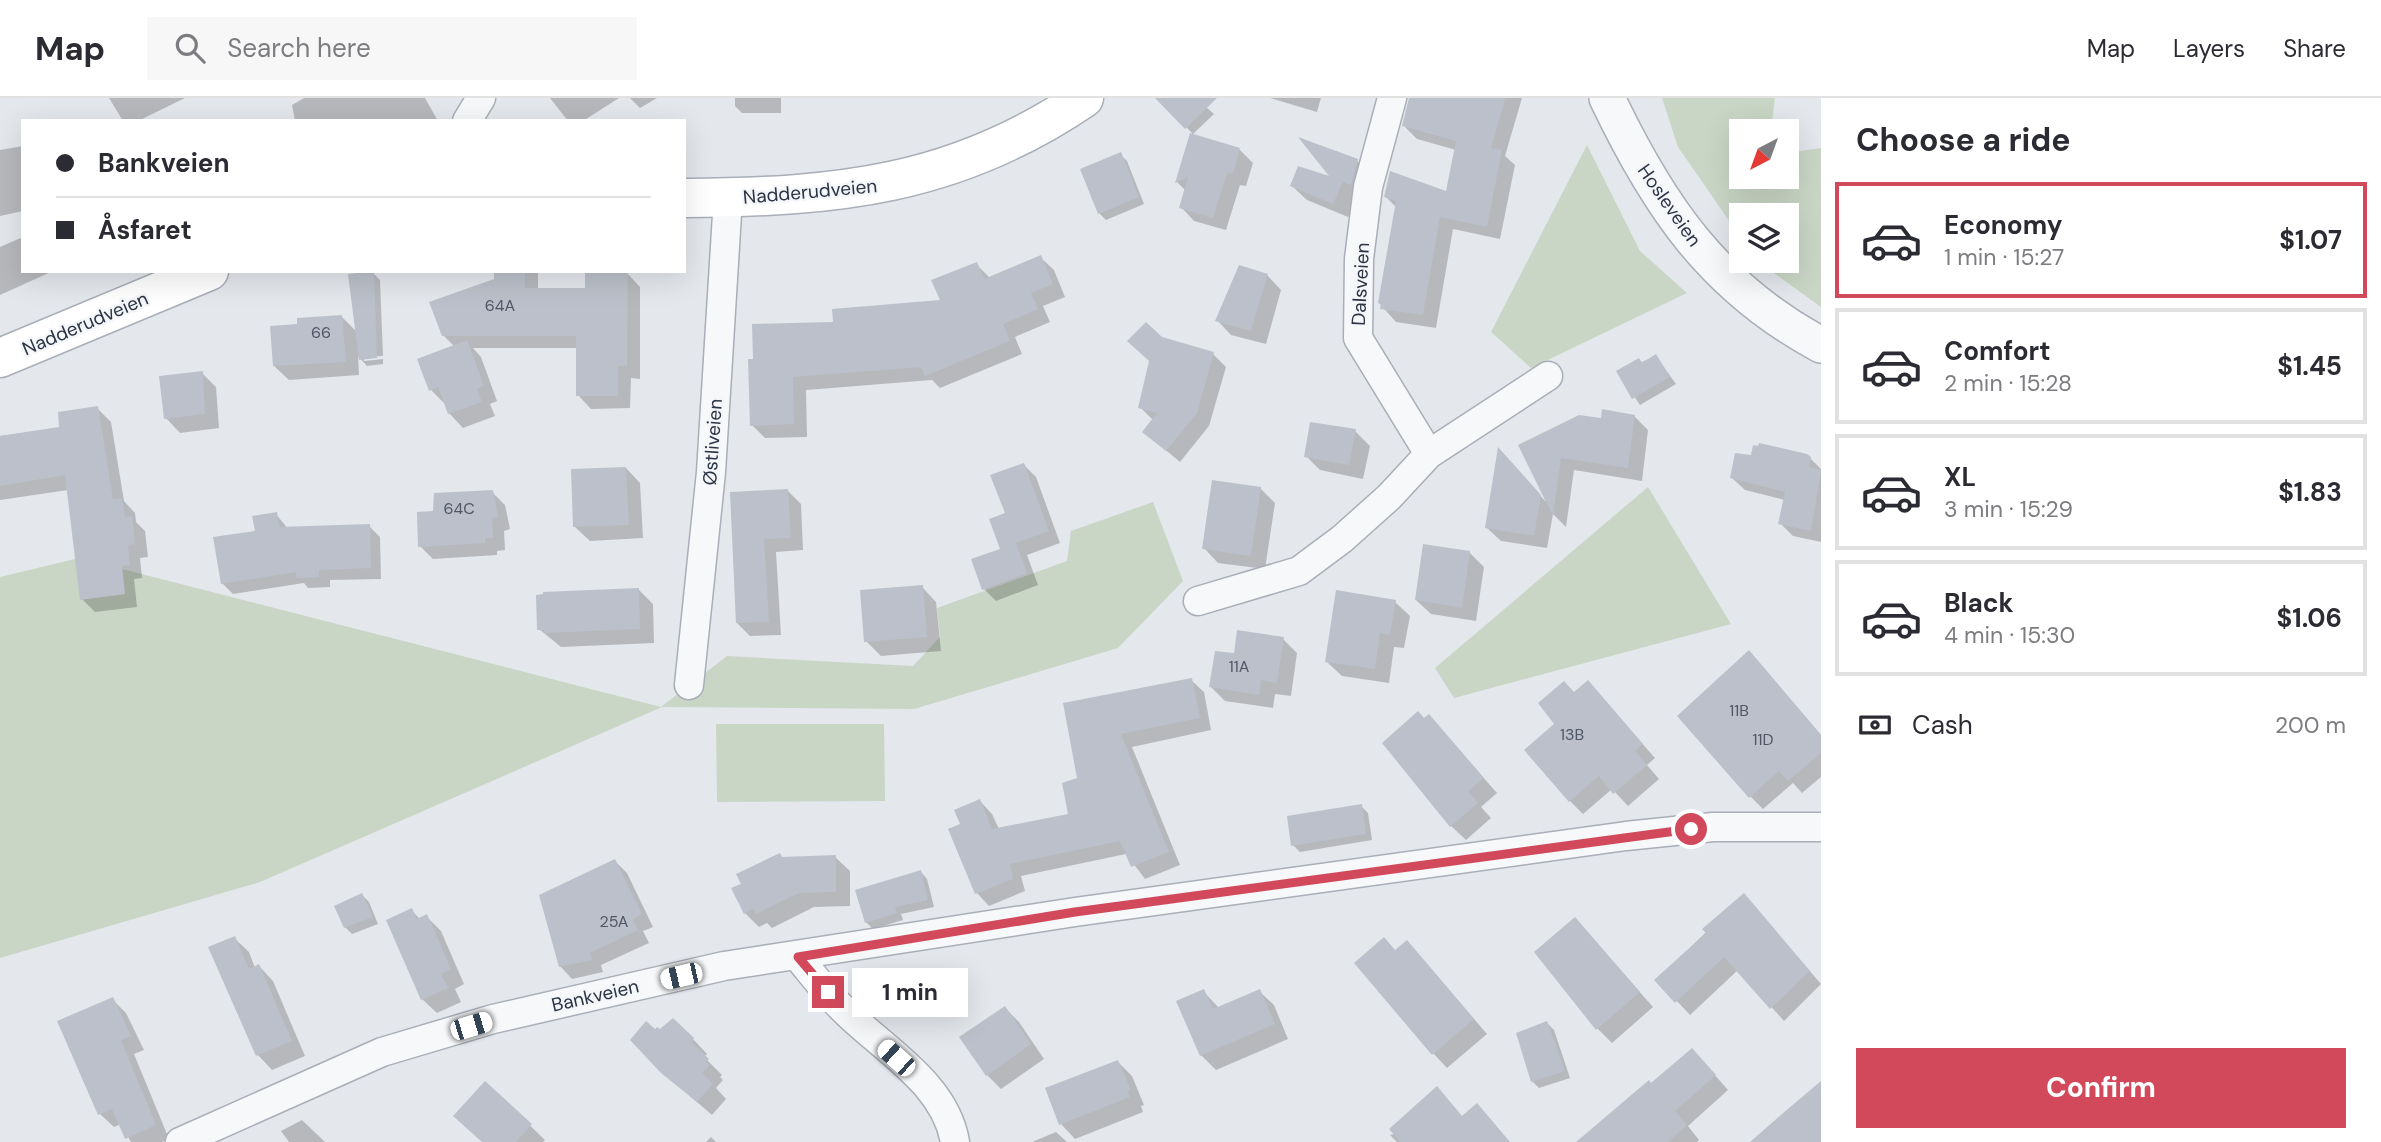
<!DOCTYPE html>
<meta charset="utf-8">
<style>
body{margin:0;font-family:"DM Sans",sans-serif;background:#f7f7f7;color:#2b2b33;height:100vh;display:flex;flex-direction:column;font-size:26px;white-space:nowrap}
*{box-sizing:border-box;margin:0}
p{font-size:23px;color:#7c7c81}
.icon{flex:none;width:38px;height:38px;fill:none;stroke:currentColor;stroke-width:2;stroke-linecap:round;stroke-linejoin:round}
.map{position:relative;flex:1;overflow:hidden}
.side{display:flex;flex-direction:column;background:#fff;width:560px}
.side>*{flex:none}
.top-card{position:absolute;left:21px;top:21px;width:665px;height:154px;border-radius:0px;box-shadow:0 7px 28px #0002;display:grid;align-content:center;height:154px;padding:0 35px;background:#fff}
.needle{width:46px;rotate:221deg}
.fabs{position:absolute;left:1729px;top:21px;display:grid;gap:14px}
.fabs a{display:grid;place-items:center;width:70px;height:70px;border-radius:0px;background:#fff;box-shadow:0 7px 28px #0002;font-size:35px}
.end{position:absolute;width:32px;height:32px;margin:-16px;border:9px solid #d1495b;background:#fff;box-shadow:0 0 0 4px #fff}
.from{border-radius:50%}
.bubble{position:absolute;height:49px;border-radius:0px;background:#fff;box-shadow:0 7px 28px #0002;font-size:23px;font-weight:700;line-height:49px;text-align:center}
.car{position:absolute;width:21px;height:42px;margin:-21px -10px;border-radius:9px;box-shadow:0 0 5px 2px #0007;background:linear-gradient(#fff 24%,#345 0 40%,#fff 0 76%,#345 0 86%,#fff 0)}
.top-card b{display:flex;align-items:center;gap:24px;height:66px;font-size:26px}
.top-card b+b{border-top:2px solid #e1e1e2}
.top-card i{width:18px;height:18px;background:#2b2b33}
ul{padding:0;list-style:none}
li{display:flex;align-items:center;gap:21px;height:116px;margin:0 14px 10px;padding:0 21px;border:4px solid #e1e1e2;border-radius:0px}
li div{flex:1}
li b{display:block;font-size:26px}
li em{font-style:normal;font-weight:700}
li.current{border-color:#d1495b}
li>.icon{width:63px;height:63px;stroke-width:1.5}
h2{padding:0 35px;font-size:32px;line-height:84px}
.pay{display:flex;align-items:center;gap:18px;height:77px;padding:0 35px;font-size:26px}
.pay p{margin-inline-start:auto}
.button{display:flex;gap:14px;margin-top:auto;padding:14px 35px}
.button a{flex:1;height:80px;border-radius:0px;background:#d1495b;color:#fff;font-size:28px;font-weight:700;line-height:80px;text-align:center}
header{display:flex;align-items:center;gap:42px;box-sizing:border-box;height:98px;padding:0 35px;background:#fff;border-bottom:2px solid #e1e1e2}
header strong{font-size:33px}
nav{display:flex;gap:38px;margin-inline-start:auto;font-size:24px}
.search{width:490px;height:63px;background:#f7f7f7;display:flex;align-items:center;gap:18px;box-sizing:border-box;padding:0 24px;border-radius:0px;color:#7c7c81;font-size:26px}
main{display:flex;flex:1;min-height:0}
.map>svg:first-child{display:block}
.green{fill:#c9d6c5}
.shadow{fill:#0003}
.building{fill:#bbc0ca}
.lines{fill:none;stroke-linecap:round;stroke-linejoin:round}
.minor-casing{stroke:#a9aeb7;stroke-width:31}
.tertiary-casing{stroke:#a9aeb7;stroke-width:38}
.secondary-casing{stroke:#a9aeb7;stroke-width:41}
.minor{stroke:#f7f8fa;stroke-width:28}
.tertiary{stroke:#f7f8fa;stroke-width:35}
.secondary{stroke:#fff;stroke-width:38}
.route{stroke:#d1495b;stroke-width:9}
.labels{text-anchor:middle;stroke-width:5;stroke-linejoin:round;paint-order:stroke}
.number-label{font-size:16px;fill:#4f5766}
.street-label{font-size:19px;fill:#2b3445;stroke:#f4f6f9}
</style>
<header>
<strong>Map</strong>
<div class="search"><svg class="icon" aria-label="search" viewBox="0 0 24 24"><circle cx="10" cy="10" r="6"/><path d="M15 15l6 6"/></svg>Search here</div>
<nav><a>Map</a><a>Layers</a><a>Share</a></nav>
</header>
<main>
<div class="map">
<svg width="1821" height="1044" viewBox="0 0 1821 1044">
<rect width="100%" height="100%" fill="#e4e7ec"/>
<path class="green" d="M1662,0H1775L1771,33H1741V79H1787V55L1821,50V209L1757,163H1787V117H1741V140L1678,49Z
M1587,47L1640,153L1687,195L1531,270L1491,234Z
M1648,389L1731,526L1454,600L1435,570Z
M1153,404L1183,483L1118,550L914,611L662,609L260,784L0,860V479L79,460L661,609L727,558L913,568L940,539L937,510L1067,463L1071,433Z
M716,626H884L885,703L717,704Z"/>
<path class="shadow" d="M109,0H185L138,23H123Z
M304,0H425L438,23H295L292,7Z
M550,0H619L583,23H568Z
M630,0H657L640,10Z
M735,0H781V15H742L735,8Z
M1176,0H1196L1214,16L1192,37L1240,52L1253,65L1246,88L1240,87L1226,132L1194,123L1181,109L1186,93L1177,84L1192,35L1167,9Z
M1270,0H1321L1317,14Z
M1433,0H1522L1505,58L1515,67L1500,141L1453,131L1436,230L1396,224L1379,205L1396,109L1385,98L1448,96L1456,52L1417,41L1404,28Z
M23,48V113L0,118V52Z
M1120,56L1127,63L1144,106L1106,122L1099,115Z
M1357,63L1372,77L1348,119L1307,102L1292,88L1334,81Z
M23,139V173H53L0,197V149Z
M1040,159L1054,172L1065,199L1043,208L1050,224L1015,239L1022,256L940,290L932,282L806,292L807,339L765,340L752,327L835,225L942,204L976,166L990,180Z
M496,173H538V192H586L627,175L640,189V281L631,280L630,310L591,311L578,297V250H473L481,259L497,303L490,306L495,318L463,330L449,315L445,306L431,292L455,249L443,237L496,182Z
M373,175L380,182L383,258L364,259V263L383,261V266L367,268L358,258L359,277L289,282L274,268L342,219L357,234Z
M1267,177L1281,192L1266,246L1231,237L1217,222Z
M1161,240L1213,256L1226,269L1209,328L1180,364L1144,334L1153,322L1140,309Z
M1656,258L1676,286L1640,307L1618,274Z
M202,275L216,289L219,330L180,335L166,320Z
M97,310L111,324L124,403L135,415L136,424L145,433L148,459L140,460L142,480L134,481L137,509L95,514L82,501L68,392L0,402V338L61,330Z
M1634,318L1648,332L1642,383L1574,372L1566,429L1553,416L1547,450L1501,443L1487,430L1511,364L1546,404L1520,348L1602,322Z
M1355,333L1370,348L1363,381L1320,372L1306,358Z
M1810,360L1821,371V444L1793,438L1780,425L1785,402L1745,392L1732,380Z
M1024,367L1036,379L1060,445L1027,457L1038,487L996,503L984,491L1002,452L1007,417Z
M626,370L640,385L643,440L590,443L575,429Z
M1260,390L1275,405L1265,471L1218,465L1204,450Z
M788,393L801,406L803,452L776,454L781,537L750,538L737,525L731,395Z
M492,394L505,407L510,431L504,433L505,452L497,453V457L433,461L420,448L435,415Z
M276,416L288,431L369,428L380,439L381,481L330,482V489L308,490L304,485L233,496L222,485L257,434Z
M1469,454L1484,469L1476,523L1431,516L1416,502Z
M922,489L936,504L941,553L881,558L866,543Z
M638,491L653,506L654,545L561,549L539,531Z
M1395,504L1410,518L1404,550L1394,549L1389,585L1342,578L1327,564Z
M1283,541L1297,555L1291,598L1275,596L1273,610L1225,603L1211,589L1235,557Z
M1761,567L1821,637V679L1802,695L1793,685L1763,711L1750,698Z
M1191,582L1204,594L1211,632L1132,649L1180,767L1145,781L1126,756L1021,778L1025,793L989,808L977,795L950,732L963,727L980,703L992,716L999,731L1071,717L1079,681L1065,606Z
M1588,584L1655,660L1647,667L1659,681L1628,708L1612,691L1583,716L1570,703L1556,626L1575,596Z
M1429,618L1497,695L1481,709L1491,720L1466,742L1451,728L1425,622Z
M1361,708L1368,715L1372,742L1300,754L1293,747Z
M835,759L850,773V808L814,809L772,830L767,825L759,829L745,815L783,761Z
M615,763L627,775L653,829L643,833L649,845L601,867L603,874L572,881L560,868Z
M921,774L927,781L934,809L901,816L903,822L873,831L866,824Z
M362,797L369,804L378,826L352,836L345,829Z
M1744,797L1821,886L1784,923L1738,872L1690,917L1657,882Z
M411,812L420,821L426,818L441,833L464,886L455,891L461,904L437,915L422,901Z
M1575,821L1653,909L1612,945L1597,930Z
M234,840L249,854L255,870L259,868L273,883L305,958L272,972L258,957L210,850Z
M1396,854L1421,859L1487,936L1447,970L1433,955Z
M1203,893L1219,910L1259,893L1274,907L1288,941L1216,972L1201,957L1178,904Z
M112,901L126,915L144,952L134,956L169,1041L162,1044H131L121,1026L114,1029L100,1016Z
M1005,910L1019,924L1044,961L1001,991L987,977Z
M1547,925L1554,932L1570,980L1539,990L1532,983Z
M655,934L693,941L707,956L704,959L722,977L720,979L723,982L716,990L726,1001L712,1017L662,974Z
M1118,964L1132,978L1144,1007L1141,1008L1143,1014L1075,1041L1061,1026Z
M1705,966L1728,992L1688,1028L1699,1042L1697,1044H1579L1652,988Z
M486,985L545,1042L543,1044H483Z
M1463,1020L1510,1044H1397L1390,1037Z
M302,1022L325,1044H326H289L281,1033Z
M1056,1034L1067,1044H1032Z
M711,1039L716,1044H706Z"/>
<path class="building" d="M1155,0H1217L1185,31Z
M1409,0H1504L1505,2L1491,50L1502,52L1487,129L1440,119L1423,217L1380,211L1381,206L1378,205L1396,103L1384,99L1390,73L1446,93L1456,43L1402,28Z
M1190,35L1240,50L1233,76L1227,75L1213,120L1179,110L1188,79L1175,85Z
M1298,39L1358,61L1351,87L1343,84L1333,106L1290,88L1298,68L1329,78Z
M1121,54L1139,99L1098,116L1080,71Z
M1041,157L1053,186L1031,195L1038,211L1003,226L1010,243L925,278L921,269L793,279L794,326L750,328L748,261H753L752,226L833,224L832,211L940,202L931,182L977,164L984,181Z
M1239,167L1268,176L1251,233L1215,223Z
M374,173L377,260L359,262L348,176Z
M494,173H525V190H585V173L628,174L627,268H618V298H576V238H442L429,204L494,181Z
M342,217L346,264L273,268L270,228L297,226V220Z
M1146,224L1162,239L1214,254L1197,315L1166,353L1142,334L1157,315L1138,310L1149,263L1127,243Z
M467,242L484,288L477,291L482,304L448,316L438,289L429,293L417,261Z
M1656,256L1670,279L1632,301L1616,273L1639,260L1642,265Z
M203,273L205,316L164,321L159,278Z
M98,308L113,401L122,400L125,419L132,418L135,446L128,447L130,467L122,468L125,496L80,502L65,377L0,388V338L59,329L58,314Z
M1602,311L1635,317L1628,370L1561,360L1553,418L1518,347L1579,317L1601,320Z
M1310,324L1356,331L1349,367L1304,359Z
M1759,345L1807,356L1811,359L1809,369L1821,372L1811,433L1778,426L1785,394L1730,380L1735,355L1751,357L1753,347L1758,348Z
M1498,349L1541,397L1534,438L1485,430Z
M1024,365L1049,433L1016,445L1027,475L982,492L971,461L1000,451L989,421L1005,415L990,377Z
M626,369L629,427L573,429L571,371Z
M1212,382L1261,389L1251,458L1202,451Z
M788,391L791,440L764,441L769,524L736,525L730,394Z
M493,392L498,419L492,420L493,440H485V445L418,449L417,414L433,413L434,395Z
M277,414L279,429L370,426L371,470L319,472V479L296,480V474L221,486L213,439L255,433L252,418Z
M1423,446L1470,453L1462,510L1415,502Z
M923,487L927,539L864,544L860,492Z
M639,490L640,531L545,535L544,532H537L536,497L543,496V494Z
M1336,492L1396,502L1390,537L1380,535L1375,571L1325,564Z
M1237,532L1284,539L1277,585L1261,582L1259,597L1209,589L1215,553L1234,555Z
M1749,552L1821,637V655L1788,683L1779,673L1749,700L1677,618Z
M1192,580L1200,620L1121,636L1169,754L1131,769L1120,743L1010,766L1013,781L975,796L948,731L960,726L954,712L980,701L992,731L1068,716L1062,685L1077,680L1063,605Z
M1588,582L1643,646L1635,653L1647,667L1613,696L1599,678L1569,704L1524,652L1554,626L1538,605L1564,583L1574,594Z
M1418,613L1424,620L1429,616L1484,680L1468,693L1478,705L1450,729L1382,645Z
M1362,706L1366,736L1291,748L1287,718Z
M780,755L782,759L836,757V794L799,795L756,816L753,811L744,816L731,790L741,786L736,776Z
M615,761L642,816L633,821L638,832L590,855L592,862L559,869L539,797Z
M921,772L928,802L895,809L897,815L865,825L855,792Z
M362,795L373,819L344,830L334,808Z
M1744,795L1810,873L1770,911L1724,859L1675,905L1654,882L1706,835L1702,831Z
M412,810L417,821L427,816L451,871L441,876L448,890L421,902L386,822Z
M1575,819L1640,894L1596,932L1534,854Z
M235,838L249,871L259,866L292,943L256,958L208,849Z
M1384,839L1395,852L1407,842L1474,921L1432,957L1354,865Z
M1204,891L1213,911L1260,891L1275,926L1200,958L1176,903Z
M113,899L131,938L121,942L156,1027L125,1041L112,1011L98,1017L57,923Z
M1005,908L1031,946L986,978L959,939Z
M673,920L694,940L691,944L709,961L706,964L710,967L702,975L713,986L697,1004L661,975L630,942L646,923L655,931L657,929L660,931Z
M1547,923L1565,973L1531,984L1516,935Z
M1692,950L1716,977L1675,1013L1687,1027L1668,1044H1576L1649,982L1651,985Z
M1118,962L1131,992L1127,993L1130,999L1059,1027L1045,990Z
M485,983L532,1026L516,1044H482L453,1018Z
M1821,983V1044H1750L1789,1010Z
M1437,988L1462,1018L1477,1005L1510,1044H1400L1389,1031Z"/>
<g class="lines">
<defs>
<path id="minor" d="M1392,0L1368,89L1359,161L1358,240L1429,356
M467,23L481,0
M1198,503L1299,473L1342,441L1389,399L1429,356L1548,278
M689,587L711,374L728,100
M798,859C813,877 827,896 844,912C884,952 945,985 955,1044
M180,1044L382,954L493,921L724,868L1075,814L1626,738L1713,729H1821"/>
<path id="tertiary" d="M1607,0C1658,107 1713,189 1821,247"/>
<path id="secondary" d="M684,100C836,99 955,88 1084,0
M0,260L209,173"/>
</defs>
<use href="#minor" class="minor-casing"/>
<use href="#tertiary" class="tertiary-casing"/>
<use href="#secondary" class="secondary-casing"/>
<use href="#minor" class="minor"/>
<use href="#tertiary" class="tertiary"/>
<use href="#secondary" class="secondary"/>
</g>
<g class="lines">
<path class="route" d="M828,894L798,859L1075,814L1691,731"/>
</g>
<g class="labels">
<g class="number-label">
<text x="500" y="213">64A</text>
<text x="321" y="240">66</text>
<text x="459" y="416">64C</text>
<text x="1239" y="574">11A</text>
<text x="1739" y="618">11B</text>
<text x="1572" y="642">13B</text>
<text x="1763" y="647">11D</text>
<text x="614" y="829">25A</text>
</g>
<g class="street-label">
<text transform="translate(810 93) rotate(-5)" y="7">Nadderudveien</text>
<text transform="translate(1670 107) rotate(55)" y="7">Hosleveien</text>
<text transform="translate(1360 186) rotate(-87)" y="7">Dalsveien</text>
<text transform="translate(85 225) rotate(-23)" y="7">Nadderudveien</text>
<text transform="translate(712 344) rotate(-86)" y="7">Østliveien</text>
<text transform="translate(595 897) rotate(-13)" y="7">Bankveien</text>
</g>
</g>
</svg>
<div class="fabs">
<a><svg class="needle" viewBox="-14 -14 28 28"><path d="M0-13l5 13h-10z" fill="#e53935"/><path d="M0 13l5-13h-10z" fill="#7c7c81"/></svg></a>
<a><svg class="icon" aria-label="layers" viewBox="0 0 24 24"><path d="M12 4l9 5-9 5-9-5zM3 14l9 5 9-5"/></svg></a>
</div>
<i class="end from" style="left:1691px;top:731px"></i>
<i class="end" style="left:828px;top:894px"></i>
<div class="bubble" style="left:852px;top:870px;width:116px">1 min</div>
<i class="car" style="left:681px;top:878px;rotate:257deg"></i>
<i class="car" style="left:471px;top:928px;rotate:73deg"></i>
<i class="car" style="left:896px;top:960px;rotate:312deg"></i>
<div class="top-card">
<b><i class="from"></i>Bankveien</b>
<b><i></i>Åsfaret</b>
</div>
</div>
<section class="side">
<h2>Choose a ride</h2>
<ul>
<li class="current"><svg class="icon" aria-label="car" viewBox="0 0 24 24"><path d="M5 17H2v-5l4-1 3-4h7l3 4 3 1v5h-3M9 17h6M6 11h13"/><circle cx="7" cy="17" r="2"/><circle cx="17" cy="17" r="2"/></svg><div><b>Economy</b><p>1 min · 15:27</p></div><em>$1.07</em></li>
<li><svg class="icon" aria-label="car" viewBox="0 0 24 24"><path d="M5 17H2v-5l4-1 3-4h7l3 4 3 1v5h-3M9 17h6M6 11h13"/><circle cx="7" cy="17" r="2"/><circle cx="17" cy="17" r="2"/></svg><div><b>Comfort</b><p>2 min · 15:28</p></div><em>$1.45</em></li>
<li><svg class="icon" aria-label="car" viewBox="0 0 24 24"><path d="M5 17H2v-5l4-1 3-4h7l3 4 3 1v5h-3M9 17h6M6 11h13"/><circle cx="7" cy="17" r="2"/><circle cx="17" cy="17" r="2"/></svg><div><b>XL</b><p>3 min · 15:29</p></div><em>$1.83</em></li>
<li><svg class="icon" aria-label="car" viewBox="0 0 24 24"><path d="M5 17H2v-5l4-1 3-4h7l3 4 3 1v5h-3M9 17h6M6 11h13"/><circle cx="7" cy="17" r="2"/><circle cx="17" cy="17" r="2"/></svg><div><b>Black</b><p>4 min · 15:30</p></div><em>$1.06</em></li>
</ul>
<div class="pay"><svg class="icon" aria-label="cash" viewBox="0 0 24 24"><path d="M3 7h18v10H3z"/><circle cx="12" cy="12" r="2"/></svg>Cash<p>200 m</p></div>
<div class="button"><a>Confirm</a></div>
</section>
</main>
